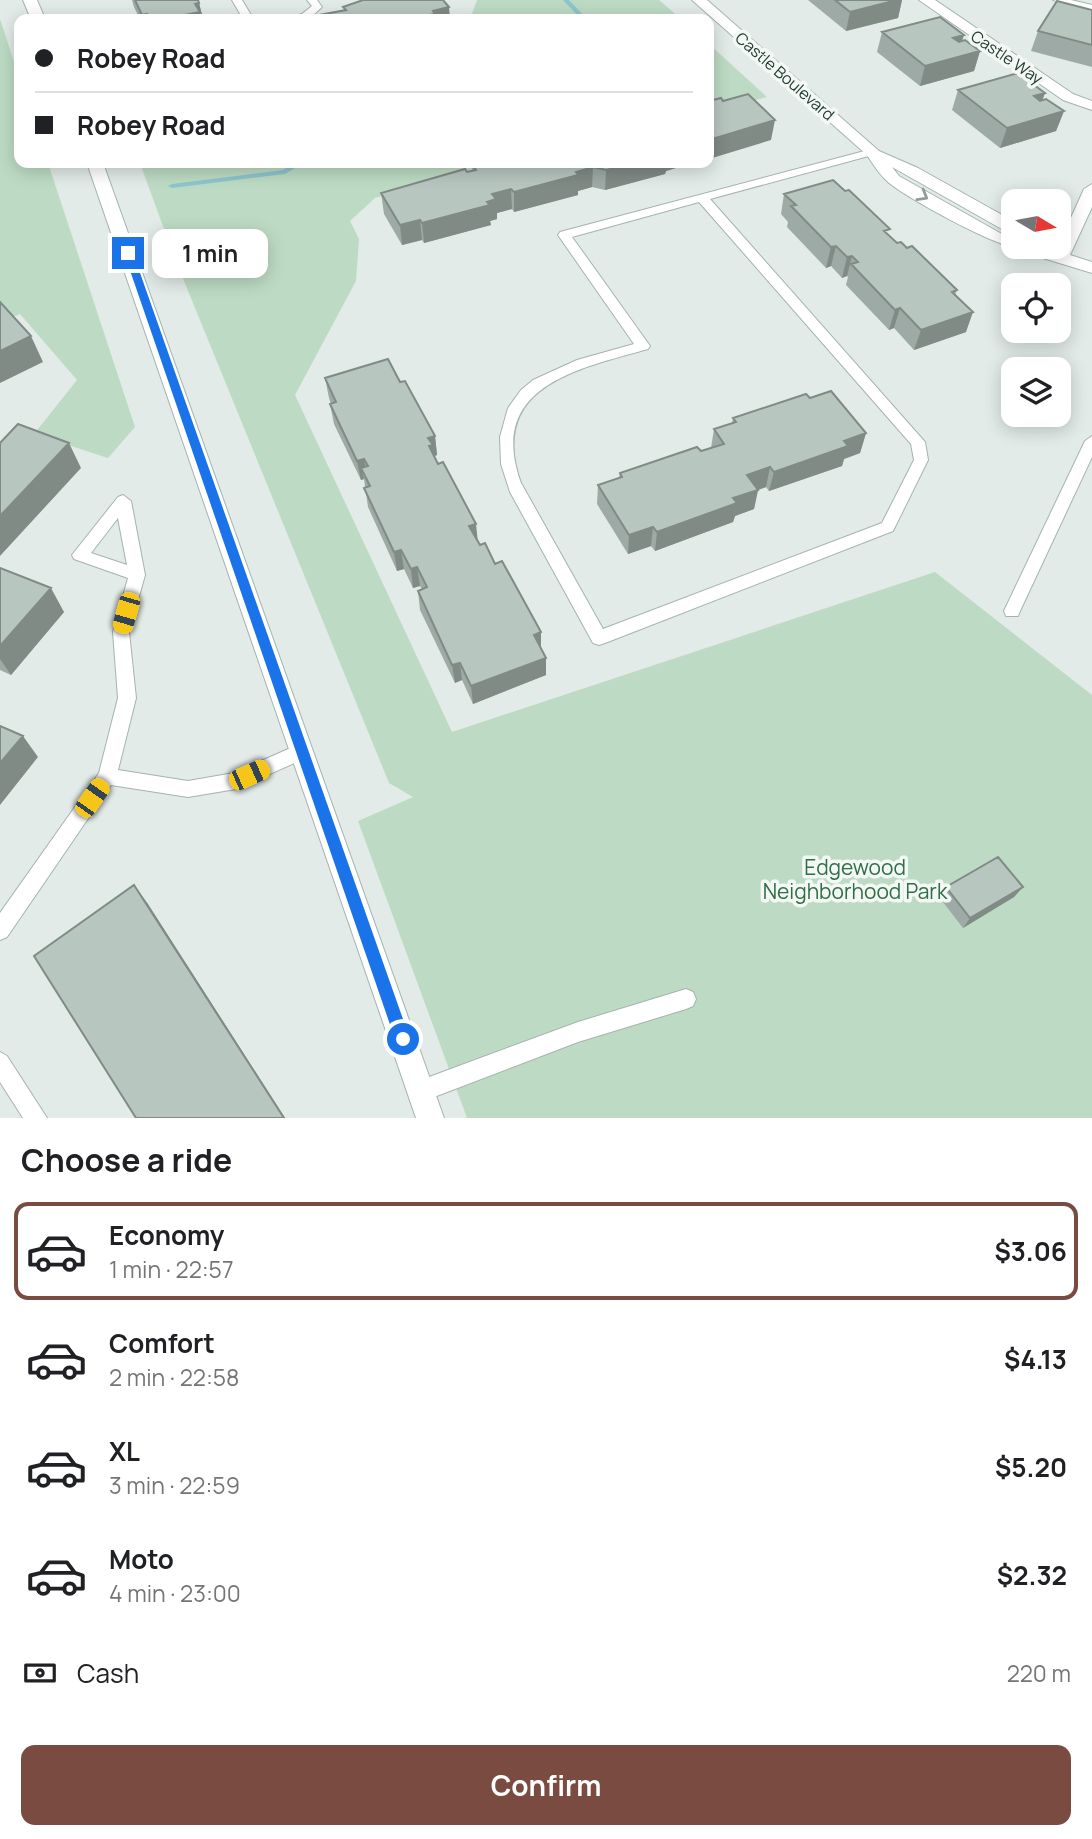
<!DOCTYPE html>
<meta charset="utf-8">
<style>
body{margin:0;font-family:Manrope,sans-serif;background:#f6f6f6;color:#202124;height:100vh;display:flex;flex-direction:column;font-size:26px;white-space:nowrap}
*{box-sizing:border-box;margin:0}
p{font-size:23px;color:#757577}
.icon{flex:none;width:38px;height:38px;fill:none;stroke:currentColor;stroke-width:2;stroke-linecap:round;stroke-linejoin:round}
.map{position:relative;height:1118px;overflow:hidden}
.details{display:flex;flex-direction:column;background:#fff;flex:1}
.details>*{flex:none}
.top-card{position:absolute;left:14px;top:14px;width:700px;height:154px;border-radius:14px;box-shadow:0 4px 18px #0003;display:grid;align-content:center;height:154px;padding:0 21px;background:#fff}
.needle{width:46px;rotate:100deg}
.tools{position:absolute;left:1001px;top:189px;display:grid;gap:14px}
.tools a{display:grid;place-items:center;width:70px;height:70px;border-radius:14px;background:#fff;box-shadow:0 4px 18px #0003;font-size:35px}
.end{position:absolute;width:32px;height:32px;margin:-16px;border:9px solid #1a73e8;background:#fff;box-shadow:0 0 0 4px #fff}
.from{border-radius:50%}
.bubble{position:absolute;height:49px;border-radius:14px;background:#fff;box-shadow:0 4px 18px #0003;font-size:23px;font-weight:700;line-height:49px;text-align:center}
.car{position:absolute;width:21px;height:42px;margin:-21px -10px;border-radius:9px;box-shadow:0 0 5px 2px #0007;background:linear-gradient(#f5c518 24%,#345 0 40%,#f5c518 0 76%,#345 0 86%,#f5c518 0)}
.top-card b{display:flex;align-items:center;gap:24px;height:66px;font-size:26px}
.top-card b+b{border-top:2px solid #e0e0e0}
.top-card i{width:18px;height:18px;background:#202124}
ul{padding:0;list-style:none}
li{display:flex;align-items:center;gap:21px;height:98px;margin:0 14px 10px;padding:0 7px;border:4px solid transparent;border-radius:14px}
li div{flex:1}
li b{display:block;font-size:26px}
li em{font-style:normal;font-weight:700}
li.selected{border-color:#7a4b40}
li>.icon{width:63px;height:63px;stroke-width:1.5}
h2{padding:0 21px;font-size:32px;line-height:84px}
.pay{display:flex;align-items:center;gap:18px;height:77px;padding:0 21px;font-size:26px}
.pay p{margin-inline-start:auto}
.action{display:flex;gap:14px;margin-top:auto;padding:14px 21px}
.action a{flex:1;height:80px;border-radius:14px;background:#7a4b40;color:#fff;font-size:28px;font-weight:700;line-height:80px;text-align:center}
.map>svg:first-child{display:block}
.green{fill:#bddbc4}
.lines{fill:none;stroke-linecap:round;stroke-linejoin:round}
.stream{fill:#8ec5cd;fill-rule:evenodd}
.service-casing{stroke:#a5b3ae;stroke-width:2}
.minor-casing{stroke:#a5b3ae;stroke-width:2}
.tertiary-casing{stroke:#a5b3ae;stroke-width:2}
.service{fill:#fff;fill-rule:evenodd}
.minor{fill:#fff;fill-rule:evenodd}
.tertiary{fill:#fff;fill-rule:evenodd}
.wall{fill:#9eaaa5}
.shaded-wall{fill:#818b86}
.building{fill:#b8c6c0;stroke:#818b86;stroke-width:2}
.oneway{stroke:#919d9a}
.route{fill:#1a73e8}
.labels{text-anchor:middle;stroke-width:7;stroke-linejoin:round;paint-order:stroke}
.far-street-label{font-size:16px;fill:#233b34;stroke:#f3f8f5}
.near-park-label{font-size:21px;fill:#306f46;stroke:#f3f8f5}
</style>
<div class="map">
<svg width="1092" height="1118" viewBox="0 0 1092 1118">
<rect width="100%" height="100%" fill="#e2ebe7"/>
<path class="green" d="M477,0H659L681,19H470Z
M0,19L19,77V163H48L135,427L108,458L34,434L77,380L20,314L0,322Z
M709,44L767,97L709,112Z
M140,163H511L375,198L350,221L359,239L356,281L295,395L452,732L935,572L1092,695V1118H467L358,821L413,797L389,783L173,254Z"/>
<g class="lines">
<path class="stream" d="M563,0H569L587,19H581Z
M295,163H303L285,174L172,188L168,186L172,184L283,170Z"/>
<defs>
<path id="service" d="M232,0H242L251,15L262,19H243Z
M307,0H317L322,7L309,19H287L302,14L312,6Z
M1053,0H1071L1092,5V11Z
M872,149L878,152L876,154L710,199L925,442L928,460L893,531L605,643L599,645L593,643L510,492L501,464L500,437L508,408L521,390L533,380L577,360L634,344L558,235L560,232ZM699,202L911,444L914,460L882,523L603,629L521,483C486,386 578,369 648,349L650,346L572,237Z
M1092,436V457L1020,611L1018,616H1006L1004,611L1085,441Z
M123,495L131,501L145,575L129,632L136,698L118,770L188,781L234,773L302,743L308,745L311,751L308,757L236,789L188,797L111,785L7,937L0,940V913L99,773L118,698L113,632L128,578L74,559L72,555L118,497ZM118,518L127,565L91,553Z
M686,989L693,992L696,999L693,1006L686,1009L578,1042L421,1102L413,1099L410,1091L413,1083L421,1080L578,1022Z
M0,1052L7,1056L47,1118H23L0,1082Z"/>
<path id="minor" d="M692,0H707L879,151L918,168L1013,221V233L1007,232L892,167L899,176L1000,233L1013,238V247H1043L1056,251L1084,189L1092,184V207L1070,255L1092,262V273L1020,251L1018,247C1001,250 901,195 887,181C879,174 873,164 867,155Z
M919,0H935L1073,94L1092,101V110L1063,100Z"/>
<path id="tertiary" d="M23,0H37L45,19H31Z
M87,163H103L444,1118H416Z"/>
</defs>
<use href="#service" class="service-casing"/>
<use href="#minor" class="minor-casing"/>
<use href="#tertiary" class="tertiary-casing"/>
<use href="#service" class="service"/>
<use href="#minor" class="minor"/>
<use href="#tertiary" class="tertiary"/>
</g>
<path class="wall" d="M132,0H198L199,3L203,19H140L134,7Z
M808,0H902L898,18L846,31Z
M1092,10V67L1031,51L1038,31Z
M882,32L962,41L980,51L974,71L920,86L877,52Z
M958,90L1042,100L1064,111L1056,131L1000,148L952,110Z
M682,163V166L666,171L665,174L605,190L592,187L578,191V195L514,212L512,209L497,213V219L490,221L491,225L424,243L422,240L402,245L384,214L381,193L472,171V164Z
M784,194L888,234L897,243L907,248L957,290L955,295L966,332L914,350L894,328L889,330L846,285L848,277L847,276L842,278L831,266L826,268L787,227L788,222L781,214Z
M325,378L400,382L435,436L437,455L434,457L478,542L541,648L546,675L473,704L462,680L455,683L420,610L418,591L422,589L420,586L413,588L404,569L397,571L368,507L364,479L361,480L334,424L330,404H331L329,398Z
M810,398L866,433L860,453L844,459L842,466L769,491L766,487L758,490L754,509L735,516L733,522L655,551L651,546L628,554L597,504L598,485L619,478L620,473L711,448L714,429L732,423L733,418Z
M0,568L64,612L11,675L0,670Z
M946,887H1023L1014,897L963,928L939,897Z"/>
<path class="shaded-wall" d="M897,0H902L898,18L846,31L850,12Z
M199,3L203,19H165L195,4Z
M449,7L450,19H405L433,11Z
M147,14L148,19H144L142,15Z
M964,35L958,54L953,38Z
M980,51L974,71L920,86L925,66Z
M1045,93L1038,113L1034,96Z
M1064,111L1056,131L1000,148L1007,128Z
M775,120L771,140L709,159V140Z
M634,163H683L682,166L666,171L665,174L605,190L606,170Z
M593,167L592,187L578,191V195L514,212V192Z
M511,189L512,209L497,213V219L490,221L491,225L424,243L422,223L487,202L492,194Z
M420,220L422,240L402,245L400,225Z
M836,246L831,266L826,268L831,247Z
M852,256L847,276L842,278L847,257Z
M900,308L894,328L889,330L895,310Z
M973,312L966,332L914,350L921,330Z
M31,336L43,362L0,383V351Z
M866,433L860,453L844,459L842,466L769,491L774,472L844,441Z
M435,436L437,455L434,456L431,466L428,438Z
M69,443L81,468L0,556V516Z
M364,459L367,478L361,468L364,479L361,480L357,461Z
M770,467L766,487L743,495L747,475Z
M758,490L754,509L735,516L733,522L655,551L657,532L733,498Z
M476,524L478,543L469,526Z
M653,527L651,546L628,554L629,535Z
M401,550L404,569L397,571L394,552Z
M417,567L420,586L413,588L411,569Z
M51,588L64,612L11,675L0,659V646Z
M541,632V651L534,635Z
M546,658V675L473,704L471,686Z
M460,663L462,680L455,683L452,665Z
M23,736L38,757L0,805V763Z
M134,885L148,904L285,1118H284Z
M1023,887L1014,897L963,928L970,918Z"/>
<path class="building" d="M135,0H198L199,3L195,4L200,12L165,19H149L147,14L142,15Z
M363,0H443L449,7L433,11L435,14L405,19H297L346,10L343,7Z
M835,0H897L850,12Z
M1057,1L1092,10V45L1038,31Z
M940,17L964,35L953,38L959,42L965,40L980,51L925,66L882,32Z
M1018,73L1045,93L1034,96L1040,101L1046,99L1064,111L1007,128L958,90Z
M748,94L775,120L709,140V101L721,98L723,101Z
M476,163H634L606,170L593,167L576,172L578,175L514,192L511,189L492,194L496,199L487,202L490,205L422,223L420,220L400,225L381,193L465,169L467,172L476,170L472,164Z
M833,180L845,191L849,190L890,229L884,231L897,243L901,242L907,248L912,246L957,290L952,292L973,312L921,330L900,308L895,310L851,264L858,262L852,256L847,257L836,246L831,247L791,206L796,205L784,194Z
M0,302L31,336L0,351Z
M388,359L400,382L405,381L435,436L428,438L433,445L429,446L438,464L443,462L476,524L469,526L480,545L485,543L495,564L502,561L541,632L534,635L546,658L471,686L460,663L452,665L418,591L427,587L417,567L411,569L401,550L394,552L364,488L370,486L361,468L368,466L364,459L357,461L330,404L336,402L325,378Z
M831,391L866,433L844,441L848,446L774,472L770,467L747,475L758,490L733,498L737,503L657,532L653,527L629,535L598,485L622,477L620,473L697,447L701,451L724,444L714,429L736,422L733,418L806,394L810,398Z
M18,424L69,443L0,516V443Z
M0,568L51,588L0,646Z
M0,726L23,736L0,763Z
M998,857L1023,887L970,918L946,887Z
M134,885L284,1118H136L34,956Z"/>
<defs><path id="oneway-chevron" d="M-2-3.5L2.5 0L-2 3.5" fill="none" stroke-width="1.6" stroke-linecap="round" stroke-linejoin="round" transform="scale(1.75)"/></defs>
<use class="oneway" href="#oneway-chevron" transform="translate(923 196) rotate(30)"/>
<path class="route" d="M128,250L133,253L410,1039L403,1046L395,1039L124,253Z"/>
<g class="labels">
<g class="far-street-label">
<text transform="translate(1007 57) rotate(34)" y="6">Castle Way</text>
<text transform="translate(785 76) rotate(41)" y="6">Castle Boulevard</text>
</g>
<g class="near-park-label">
<text x="855" y="875">Edgewood<tspan x="855" dy="24">Neighborhood Park</tspan></text>
</g>
</g>
</svg>
<div class="tools">
<a><svg class="needle" viewBox="-14 -14 28 28"><path d="M0-13l5 13h-10z" fill="#e53935"/><path d="M0 13l5-13h-10z" fill="#757577"/></svg></a>
<a><svg class="icon" aria-label="locate" viewBox="0 0 24 24"><circle cx="12" cy="12" r="6"/><path d="M12 2v4M12 18v4M2 12h4M18 12h4"/></svg></a>
<a><svg class="icon" aria-label="layers" viewBox="0 0 24 24"><path d="M12 4l9 5-9 5-9-5zM3 14l9 5 9-5"/></svg></a>
</div>
<i class="end from" style="left:403px;top:1039px"></i>
<i class="end" style="left:128px;top:253px"></i>
<div class="bubble" style="left:152px;top:229px;width:116px">1 min</div>
<i class="car" style="left:126px;top:613px;rotate:196deg"></i>
<i class="car" style="left:249px;top:775px;rotate:66deg"></i>
<i class="car" style="left:92px;top:798px;rotate:35deg"></i>
<div class="top-card">
<b><i class="from"></i>Robey Road</b>
<b><i></i>Robey Road</b>
</div>
</div>
<section class="details">
<h2>Choose a ride</h2>
<ul>
<li class="selected"><svg class="icon" aria-label="car" viewBox="0 0 24 24"><path d="M5 17H2v-5l4-1 3-4h7l3 4 3 1v5h-3M9 17h6M6 11h13"/><circle cx="7" cy="17" r="2"/><circle cx="17" cy="17" r="2"/></svg><div><b>Economy</b><p>1 min · 22:57</p></div><em>$3.06</em></li>
<li><svg class="icon" aria-label="car" viewBox="0 0 24 24"><path d="M5 17H2v-5l4-1 3-4h7l3 4 3 1v5h-3M9 17h6M6 11h13"/><circle cx="7" cy="17" r="2"/><circle cx="17" cy="17" r="2"/></svg><div><b>Comfort</b><p>2 min · 22:58</p></div><em>$4.13</em></li>
<li><svg class="icon" aria-label="car" viewBox="0 0 24 24"><path d="M5 17H2v-5l4-1 3-4h7l3 4 3 1v5h-3M9 17h6M6 11h13"/><circle cx="7" cy="17" r="2"/><circle cx="17" cy="17" r="2"/></svg><div><b>XL</b><p>3 min · 22:59</p></div><em>$5.20</em></li>
<li><svg class="icon" aria-label="car" viewBox="0 0 24 24"><path d="M5 17H2v-5l4-1 3-4h7l3 4 3 1v5h-3M9 17h6M6 11h13"/><circle cx="7" cy="17" r="2"/><circle cx="17" cy="17" r="2"/></svg><div><b>Moto</b><p>4 min · 23:00</p></div><em>$2.32</em></li>
</ul>
<div class="pay"><svg class="icon" aria-label="cash" viewBox="0 0 24 24"><path d="M3 7h18v10H3z"/><circle cx="12" cy="12" r="2"/></svg>Cash<p>220 m</p></div>
<div class="action"><a>Confirm</a></div>
</section>
